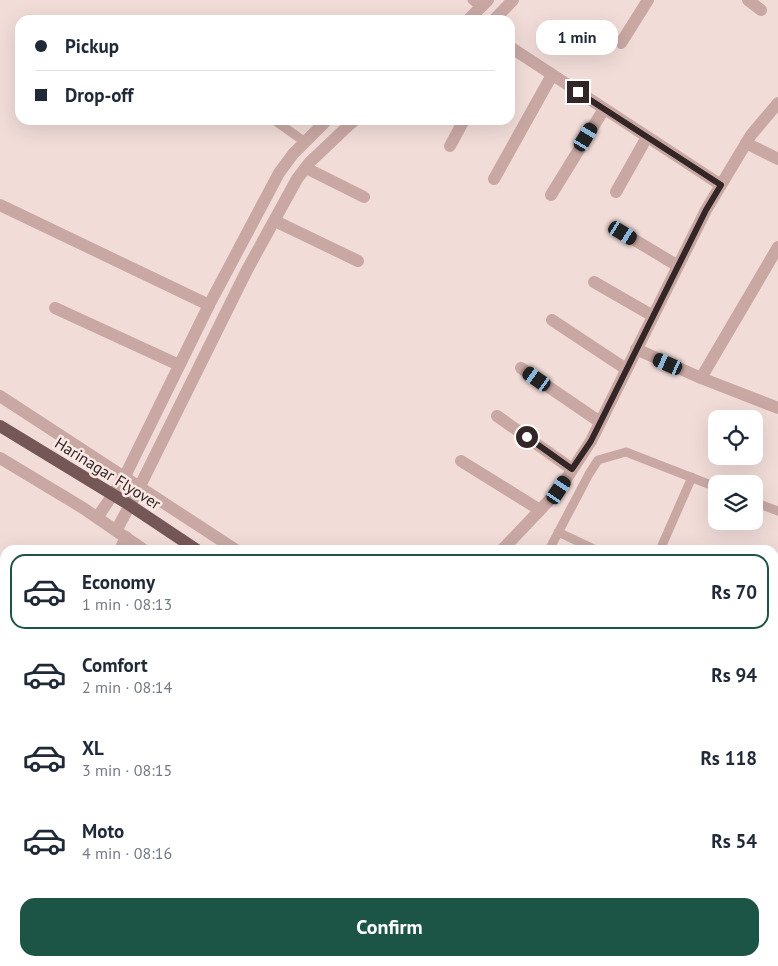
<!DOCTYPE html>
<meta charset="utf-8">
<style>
body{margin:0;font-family:"PT Sans",sans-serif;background:#f6f6f7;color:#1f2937;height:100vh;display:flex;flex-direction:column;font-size:19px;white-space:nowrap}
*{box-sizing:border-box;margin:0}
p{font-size:16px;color:#747a83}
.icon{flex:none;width:28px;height:28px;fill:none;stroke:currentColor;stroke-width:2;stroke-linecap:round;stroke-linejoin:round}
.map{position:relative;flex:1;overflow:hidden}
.drawer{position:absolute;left:0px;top:545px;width:779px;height:421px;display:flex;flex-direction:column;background:#fff;border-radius:15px 15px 0 0;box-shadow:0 5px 20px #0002}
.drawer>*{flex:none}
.guide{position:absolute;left:15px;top:15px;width:500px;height:110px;border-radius:15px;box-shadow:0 5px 20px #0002;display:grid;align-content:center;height:110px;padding:0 20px;background:#fff}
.tools{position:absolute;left:708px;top:410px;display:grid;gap:10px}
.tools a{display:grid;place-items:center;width:55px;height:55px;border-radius:10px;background:#fff;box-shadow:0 5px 20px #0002;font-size:25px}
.end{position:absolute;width:22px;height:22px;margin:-11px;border:6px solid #342626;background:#fff;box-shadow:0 0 0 2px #fff}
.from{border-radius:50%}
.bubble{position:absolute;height:35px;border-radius:15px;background:#fff;box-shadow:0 5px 20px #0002;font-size:16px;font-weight:700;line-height:35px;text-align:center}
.car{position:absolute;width:15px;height:30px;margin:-15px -8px;border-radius:6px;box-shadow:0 0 4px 1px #0007;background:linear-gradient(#222 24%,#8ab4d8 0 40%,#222 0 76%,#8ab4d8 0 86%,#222 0)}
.guide b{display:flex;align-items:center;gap:18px;height:48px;font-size:19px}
.guide b+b{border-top:1px solid #e0e1e3}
.guide i{width:12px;height:12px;background:#1f2937}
ul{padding:9px 0 0;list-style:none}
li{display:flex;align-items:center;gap:15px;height:75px;margin:0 10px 8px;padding:0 10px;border:2px solid transparent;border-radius:15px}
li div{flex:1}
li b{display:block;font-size:19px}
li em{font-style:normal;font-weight:700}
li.selected{border-color:#1c5545}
li>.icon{width:45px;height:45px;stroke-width:1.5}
.action{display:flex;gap:10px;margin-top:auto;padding:10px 20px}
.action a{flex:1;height:58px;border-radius:15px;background:#1c5545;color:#fff;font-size:20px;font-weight:700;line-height:58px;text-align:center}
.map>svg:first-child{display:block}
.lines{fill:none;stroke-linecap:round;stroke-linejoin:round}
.service{stroke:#c9a8a4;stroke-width:9}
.minor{stroke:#c9a8a4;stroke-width:12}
.tertiary{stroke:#c9a8a4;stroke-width:12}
.primary{stroke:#765757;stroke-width:12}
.primary-bridge{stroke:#765757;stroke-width:12}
.route{stroke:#342626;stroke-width:6}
.labels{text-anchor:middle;stroke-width:5;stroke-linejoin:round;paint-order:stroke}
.street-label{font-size:16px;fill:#342626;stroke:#f9e8e4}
</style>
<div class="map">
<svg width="778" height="966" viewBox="0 0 778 966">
<rect width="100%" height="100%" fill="#f1dcd8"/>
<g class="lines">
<path class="service" d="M472,0L481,8
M274,120L305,142
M754,502L778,511
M558,532L596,550
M549,550L589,474L598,460L626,452L716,487
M660,550L692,477
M774,737L778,739
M640,961L651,966
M357,966L359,961
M433,966L435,961
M691,966L693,961"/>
<path class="minor" d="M748,0L761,10
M621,43L648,0
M510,47L721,185
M746,143L778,159
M450,146L464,120
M306,168L364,197
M494,179L552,75
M616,192L647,137
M551,195L604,109
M0,205L209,305
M275,221L358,261
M623,233L678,266
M594,282L653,316
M55,308L179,365
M552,320L626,369
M636,349L701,378L778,408
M521,368L600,422
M701,378L778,247
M497,416L572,469
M461,461L540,510
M120,550L126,537
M0,783L5,785
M0,818L5,805
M0,963L7,966"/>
<path class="tertiary" d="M468,20L488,0
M494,20L513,0
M0,396L236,550
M0,458L83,508L144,550
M97,518L124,478L209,305L279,173L293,154L327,120
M116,531L139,488L247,270L297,179L310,162L349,125L355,120
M502,550L559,490L591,441L706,210L751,135L778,103
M65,966L67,961"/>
<path class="primary" d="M774,788L778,789
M774,821L778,823"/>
<path class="primary-bridge" d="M0,426L125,502L197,550"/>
</g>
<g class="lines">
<path class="route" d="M527,437L572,469L591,441L706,210L721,185L578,92"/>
</g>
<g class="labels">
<g class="street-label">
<text transform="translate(108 473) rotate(32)" y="6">Harinagar Flyover</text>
</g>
</g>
</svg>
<div class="tools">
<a><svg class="icon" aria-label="locate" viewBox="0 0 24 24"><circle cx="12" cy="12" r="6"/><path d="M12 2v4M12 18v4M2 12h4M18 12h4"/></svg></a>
<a><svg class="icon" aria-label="layers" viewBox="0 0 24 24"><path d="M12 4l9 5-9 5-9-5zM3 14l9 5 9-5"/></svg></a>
</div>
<i class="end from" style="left:527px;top:437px"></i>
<i class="end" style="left:578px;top:92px"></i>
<div class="bubble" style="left:536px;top:20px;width:82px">1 min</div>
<i class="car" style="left:586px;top:137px;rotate:31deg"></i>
<i class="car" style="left:623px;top:233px;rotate:121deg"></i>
<i class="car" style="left:668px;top:364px;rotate:294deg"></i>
<i class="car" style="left:537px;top:379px;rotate:305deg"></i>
<i class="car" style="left:559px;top:490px;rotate:34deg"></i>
<div class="guide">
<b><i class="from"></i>Pickup</b>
<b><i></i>Drop-off</b>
</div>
<section class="drawer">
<ul>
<li class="selected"><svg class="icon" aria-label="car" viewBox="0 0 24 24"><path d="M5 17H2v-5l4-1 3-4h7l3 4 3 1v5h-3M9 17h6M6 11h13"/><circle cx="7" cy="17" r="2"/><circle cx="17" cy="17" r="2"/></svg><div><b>Economy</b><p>1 min · 08:13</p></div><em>Rs 70</em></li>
<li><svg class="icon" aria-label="car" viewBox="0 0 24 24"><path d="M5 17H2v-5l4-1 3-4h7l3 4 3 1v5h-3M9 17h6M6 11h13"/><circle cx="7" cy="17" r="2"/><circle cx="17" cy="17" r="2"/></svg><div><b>Comfort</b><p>2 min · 08:14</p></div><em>Rs 94</em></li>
<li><svg class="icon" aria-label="car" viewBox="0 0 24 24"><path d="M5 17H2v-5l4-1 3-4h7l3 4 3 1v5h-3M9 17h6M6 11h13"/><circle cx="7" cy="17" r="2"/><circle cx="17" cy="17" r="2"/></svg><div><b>XL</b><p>3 min · 08:15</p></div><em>Rs 118</em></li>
<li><svg class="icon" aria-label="car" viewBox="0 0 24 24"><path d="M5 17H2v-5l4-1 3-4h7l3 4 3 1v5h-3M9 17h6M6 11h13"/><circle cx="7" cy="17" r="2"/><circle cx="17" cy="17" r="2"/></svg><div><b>Moto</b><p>4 min · 08:16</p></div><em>Rs 54</em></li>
</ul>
<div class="action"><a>Confirm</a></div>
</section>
</div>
